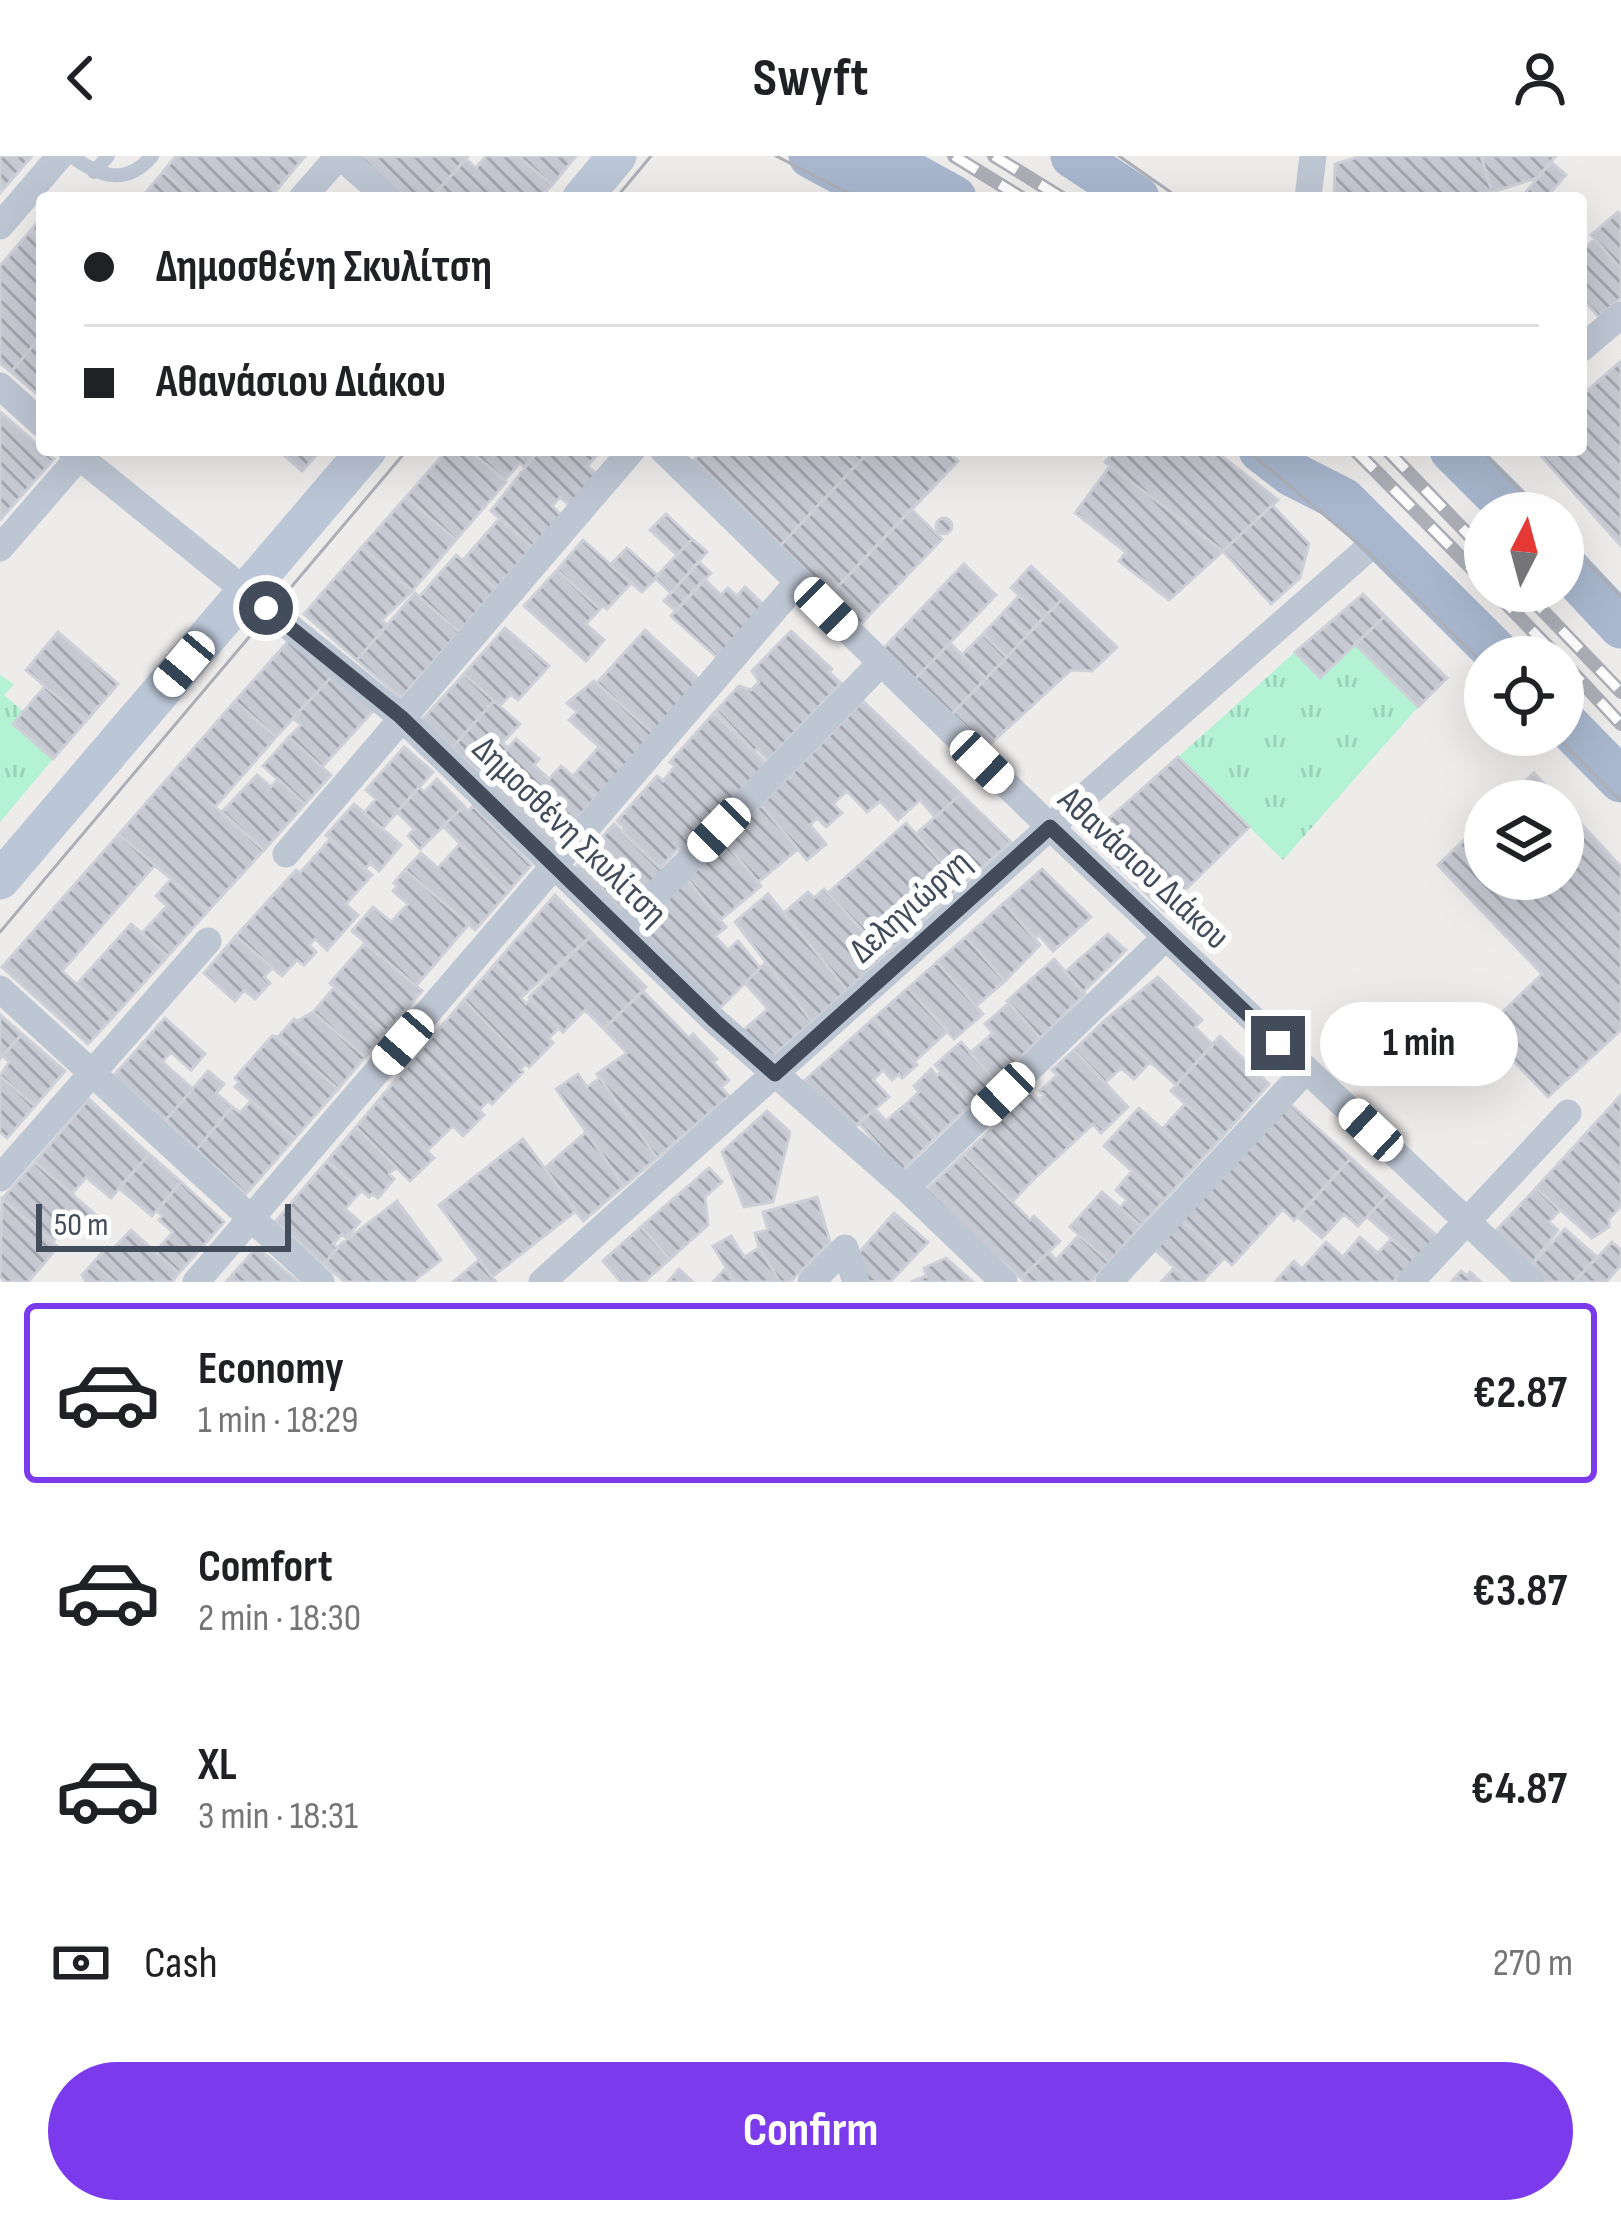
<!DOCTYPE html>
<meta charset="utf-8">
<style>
body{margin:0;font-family:"Sofia Sans Condensed",sans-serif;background:#f2f2f2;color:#202124;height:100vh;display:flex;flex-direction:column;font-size:45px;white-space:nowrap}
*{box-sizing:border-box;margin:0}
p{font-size:39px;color:#757577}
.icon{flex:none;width:66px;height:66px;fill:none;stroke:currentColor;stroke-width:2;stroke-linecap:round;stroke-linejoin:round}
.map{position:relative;height:1126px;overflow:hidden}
.details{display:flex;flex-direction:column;background:#fff;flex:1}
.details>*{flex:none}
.hud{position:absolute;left:36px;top:36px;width:1551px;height:264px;border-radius:12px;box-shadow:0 12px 48px #0002;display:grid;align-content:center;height:264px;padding:0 48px;background:#fff}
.needle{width:78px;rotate:6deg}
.fabs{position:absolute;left:1464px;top:336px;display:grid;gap:24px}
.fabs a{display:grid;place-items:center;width:120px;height:120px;border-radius:50%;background:#fff;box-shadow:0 12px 48px #0002;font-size:60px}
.scale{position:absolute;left:36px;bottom:30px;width:255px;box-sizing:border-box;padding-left:12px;border:6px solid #424c5a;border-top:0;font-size:33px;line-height:42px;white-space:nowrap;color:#424c5a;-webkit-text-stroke:9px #fff;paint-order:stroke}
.end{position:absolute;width:54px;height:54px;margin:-27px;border:15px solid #424c5a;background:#fff;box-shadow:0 0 0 6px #fff}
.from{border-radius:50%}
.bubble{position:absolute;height:84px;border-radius:42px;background:#fff;box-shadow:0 12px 48px #0002;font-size:39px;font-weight:700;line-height:84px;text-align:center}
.car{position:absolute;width:36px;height:72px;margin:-36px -18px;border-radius:15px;box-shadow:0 0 9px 3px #0007;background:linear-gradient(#fff 24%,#345 0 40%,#fff 0 76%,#345 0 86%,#fff 0)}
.hud b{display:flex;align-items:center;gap:42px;height:114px;font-size:45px}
.hud b+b{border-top:3px solid #e0e0e0}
.hud i{width:30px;height:30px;background:#202124}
ul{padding:21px 0 0;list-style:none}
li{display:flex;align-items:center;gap:36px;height:180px;margin:0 24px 18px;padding:0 24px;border:6px solid transparent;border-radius:12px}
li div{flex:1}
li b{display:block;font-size:45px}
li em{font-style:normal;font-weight:700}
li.on{border-color:#7c3aed}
li>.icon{width:108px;height:108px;stroke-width:1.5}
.pay{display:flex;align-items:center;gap:30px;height:132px;padding:0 48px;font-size:45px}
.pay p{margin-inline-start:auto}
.primary-button{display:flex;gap:24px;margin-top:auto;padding:24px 48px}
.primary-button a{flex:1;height:138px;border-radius:72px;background:#7c3aed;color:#fff;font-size:48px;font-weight:700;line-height:138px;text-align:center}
header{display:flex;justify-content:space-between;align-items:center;height:156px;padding:0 48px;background:#fff;font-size:54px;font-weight:700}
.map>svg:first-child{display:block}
.grass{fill:url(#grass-tufts)}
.building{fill:url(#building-back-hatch);stroke:#ced0d8;stroke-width:3}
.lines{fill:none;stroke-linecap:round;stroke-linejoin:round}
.service{stroke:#bdc6d3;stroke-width:14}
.minor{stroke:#bdc6d3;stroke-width:27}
.secondary{stroke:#bbc6d7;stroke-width:39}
.primary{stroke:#a8b7ce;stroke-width:45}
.tram{stroke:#adafb7;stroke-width:3}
.rail-casing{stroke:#adafb7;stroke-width:14}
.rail{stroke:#fff;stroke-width:9;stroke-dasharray:27;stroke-linecap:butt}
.route{stroke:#424c5a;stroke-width:15}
.labels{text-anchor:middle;stroke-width:12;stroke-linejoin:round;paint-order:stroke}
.street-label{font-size:36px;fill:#424c5a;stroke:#fff}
</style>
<header><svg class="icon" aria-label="back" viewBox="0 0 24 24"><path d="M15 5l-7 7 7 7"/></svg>Swyft<svg class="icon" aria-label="person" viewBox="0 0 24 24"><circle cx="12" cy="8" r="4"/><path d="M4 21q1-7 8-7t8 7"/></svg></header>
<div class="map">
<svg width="1621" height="1126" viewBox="0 0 1621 1126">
<defs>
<pattern id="grass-tufts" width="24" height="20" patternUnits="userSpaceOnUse" patternTransform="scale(3)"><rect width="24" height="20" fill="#b3f2d2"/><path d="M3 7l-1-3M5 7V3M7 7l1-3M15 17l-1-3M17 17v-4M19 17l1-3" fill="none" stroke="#9bd1b7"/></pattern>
<pattern id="building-back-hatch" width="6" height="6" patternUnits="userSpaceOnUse" patternTransform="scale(3)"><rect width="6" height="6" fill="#c6c9d2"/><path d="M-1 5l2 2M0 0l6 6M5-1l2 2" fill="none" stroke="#a2a5ad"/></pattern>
</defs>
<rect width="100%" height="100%" fill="#eeebeb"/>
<path class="grass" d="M1355,489L1418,551L1283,704L1178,601L1295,496L1320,521Z
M0,519L14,528L4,539L23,555L13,569L53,603L0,666Z"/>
<path class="building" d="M0,0H32L0,37Z
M176,0H305L270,42H194L163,16Z
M468,0L431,42H408L355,1Z
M486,0H518L552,29L540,42H431L466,3L476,12Z
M518,0H576L552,29Z
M1361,0H1481L1492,36L1486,37L1489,42H1334L1335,8Z
M1481,0H1556L1537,22L1492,36Z
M1551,6L1566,19L1551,36L1557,42H1521Z
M163,16L194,42H141Z
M1618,56L1621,59V113L1591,79Z
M42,61V84L30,75Z
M30,75L42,84V179L11,216L0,207V110Z
M1595,83L1621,113V142L1599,161L1581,141V95Z
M1595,83L1621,113V142L1599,161L1581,141V95Z
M42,179V242L11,216Z
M1621,205V390L1536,294H1581V240Z
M0,256L54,303L0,364Z
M278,294H321L302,315Z
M447,294H469L506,326L456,384L406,341Z
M469,294H539L524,311L520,307L505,324Z
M539,294H594L598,298L587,310L597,318L569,349L560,341L552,350L561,359L532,391L491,355Z
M703,294H838L855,310L777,393L689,309Z
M838,294H871L855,310Z
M871,294H947L958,305L828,441L777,393Z
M1115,294H1214L1278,344L1223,395L1105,306Z
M1110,310L1223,395L1169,444L1119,405L1126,396L1075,357Z
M406,341L456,384L412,435L362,391Z
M1272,349L1309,388L1300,422L1271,448L1223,395Z
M911,353L942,383L859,470L828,441Z
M666,358L692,383L677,399L650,374Z
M936 370a8 8 0 1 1 16 0a8 8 0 1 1-16 0Z
M500,362L532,391L496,433L463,404Z
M692,383L707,396L671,437L655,422Z
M583,384L631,427L607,453L603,450L600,453L557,414Z
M362,391L412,435L382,464L387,469L357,504L304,458Z
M627,392L658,420L642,436L610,409Z
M456,399L496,433L459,476L419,441Z
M699,406L711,417L676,455L664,445Z
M964,408L996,439L915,523L883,493Z
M1031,410L1064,441L1043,462L1011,432Z
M557,414L600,453L586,468L604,484L586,505L524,450Z
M704,423L721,439L728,432L737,440L745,431L767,452L720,504L671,460Z
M415,437L459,476L401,542L357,504Z
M1363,438L1385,460L1320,522L1295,496Z
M1019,440L1043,462L1027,479L1003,457Z
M1064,441L1117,491L1092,515L1071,514L987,591L952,558Z
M1003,457L1027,479L1007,501L983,478Z
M1385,460L1447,522L1418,551L1355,488Z
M505,472L549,510L518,544L511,538L500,550L464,518Z
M645,474L701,525L654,578L597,527Z
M791,475L832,513L829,516L841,527L768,604L757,593L754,595L716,555L739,530L751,534L759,526L752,515Z
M58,476L118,528L86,565L26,514Z
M983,478L1007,501L986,522L962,499Z
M293,480L334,518L276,581L235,545Z
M950,487L986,522L952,558L915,523Z
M334,518L374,554L322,611L289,581L301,569L293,562Z
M464,518L494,545L452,592L421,565Z
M594,525L654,578L623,612L569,564L577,556L567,547Z
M45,530L86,565L53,603L13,568Z
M235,545L276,581L215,651L174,615Z
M494,545L520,568L502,587L508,592L483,620L452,592Z
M863,545L961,638L935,661L920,644L898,664L880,645L867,656L847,635L833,648L842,657L826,671L817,662L810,669L826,688L807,704L761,649Z
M714,557L766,607L681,696L678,692L660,712L622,676L625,673L617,665L657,620L663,625L675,610L670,606Z
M289,581L331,619L305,648L263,610Z
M516,583L539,603L534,609L549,623L561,610L596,641L551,692L480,623Z
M404,591L433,616L382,673L364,657L376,643L366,634Z
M599,591L623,612L596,641L573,620Z
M1178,601L1249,671L1164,755L1088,681Z
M174,615L264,694L208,755L119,678Z
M1534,617L1560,645H1505Z
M257,619L271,631L278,623L305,648L264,694L222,656Z
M437,623L464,650L420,693L408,680L414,673L397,656L419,631L424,636Z
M961,638L1011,686L962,729L916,678Z
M354,648L401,689L379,715L370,707L365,713L326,679Z
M1563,648L1621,711V874L1548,941L1484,874L1542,818L1438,709L1485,664V723H1563Z
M761,649L798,693L758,726L724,685Z
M464,650L468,655L473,650L531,709L508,736L443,670Z
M906,667L962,729L885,799L828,737Z
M614,668L664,715L621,760L574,713Z
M119,678L155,709L62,815L113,861L88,888L2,811Z
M330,683L372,719L346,748L358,759L327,794L315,783L309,789L316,796L304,809L297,804L282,820L236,780L296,714L300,717Z
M724,685L761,730L720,764L687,723Z
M460,688L508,736L475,774L405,714L421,697L438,712Z
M1042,713L1091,761L1053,795L1039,779L1035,782L1004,747Z
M405,714L469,768L416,830L352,775L373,751L391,766L408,748L393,735L397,730L394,727Z
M171,723L208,755L168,800L142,777L167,750L156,740Z
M687,723L726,771L715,780L728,794L738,785L760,812L718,854L637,774Z
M824,733L885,799L847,834L784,757L808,736L814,742Z
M768,738L847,834L812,866L735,766Z
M555,739L593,778L525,838L495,808Z
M1004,747L1040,789L1005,825L966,781Z
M131,768L168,800L113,861L77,828Z
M593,778L646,831L604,873L585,854L563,876L529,841Z
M1108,778L1126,794L1083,836L1065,816Z
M236,780L272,812L264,821L270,827L255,843L244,834L235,845L204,817Z
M966,781L1005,825L976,850L937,806Z
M365,787L422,835L386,876L330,827Z
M1054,803L1085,838L1040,882L1007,845Z
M766,806L812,866L768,904L740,877L768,853L745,827Z
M937,806L983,858L954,883L908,832Z
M495,808L525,838L521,842L526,848L531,843L559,872L549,882L553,887L529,911L464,844Z
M1158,821L1202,864L1195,871L1213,889L1176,929L1104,865Z
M334,832L386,876L365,901L313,856Z
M908,832L948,875L914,906L874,862Z
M643,835L689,882L693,878L717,903L713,906L729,924L721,931L729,940L657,1002L597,918L627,897L604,873Z
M464,844L526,908L520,913L523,916L492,948L488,945L479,954L420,895Z
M1009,847L1040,882L996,925L970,897L993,877L985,868Z
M313,856L365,901L338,933L278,881L294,863L297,865Z
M0,859L22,878L0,903Z
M165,862L205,898L191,914L171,896L162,906L142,888Z
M874,862L917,909L902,922L899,918L892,924L883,914L873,924L889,941L849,976L804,925Z
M1104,865L1150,906L1134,923L1121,912L1105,927L1074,894Z
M22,878L65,915L35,950L0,920L9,906L3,900Z
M272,880L278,881L338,933L295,982L235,931L239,926L235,922Z
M1220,880L1269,928L1222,981L1171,935Z
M961,886L996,925L970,949L935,909Z
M142,888L193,933L165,965L113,920Z
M1074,894L1128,951L1101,977L1093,968L1077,983L1039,944L1044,939L1040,935L1057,919L1052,914Z
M420,895L484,959L463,980L453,970L427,995L378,945Z
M931,913L937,920L941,916L970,949L936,981L906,948L919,936L914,930Z
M208,915L224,928L216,937L232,951L196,994L165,965Z
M578,918L587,931L600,922L657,1002L624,1030L556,933Z
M0,920L35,950L7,982L0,976Z
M1030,935L1077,983L1034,1023L989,975Z
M1621,939V1019L1581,983Z
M89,943L149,998L111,1042L86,1021L72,1038L35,1006Z
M251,945L295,982L246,1038L196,994L232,951L240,957Z
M378,945L434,1002L410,1025L356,971Z
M1288,946L1351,1002L1294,1064L1283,1053L1232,1109L1182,1064Z
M906,948L936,981L898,1019L885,997L859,967L875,953L886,965Z
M1185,948L1222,981L1199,1006L1162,973Z
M1139,952L1199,1006L1164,1044L1104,990Z
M767,955L790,976L773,1046L744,1051L722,996Z
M356,971L396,1011L389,1018L394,1023L378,1042L372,1038L369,1041L327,1005Z
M989,975L1034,1023L1013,1045L964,998Z
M586,976L624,1030L583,1065L545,1012Z
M523,983L576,1055L492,1121L439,1049Z
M1581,983L1621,1019V1050L1609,1063V1071L1592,1082L1536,1032Z
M149,998L181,1026L152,1060L119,1032Z
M964,998L1030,1064L1034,1060L1060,1085L1021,1122L921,1039Z
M1351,1002L1389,1037L1358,1070L1344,1058L1322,1082L1298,1061Z
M327,1005L361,1035L345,1053L360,1066L346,1082L342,1078L333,1088L338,1092L324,1108L275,1066Z
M35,1006L97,1060L88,1070L76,1059L53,1086L2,1043Z
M709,1012L722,1026L705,1041L708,1069L670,1103L641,1071Z
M1132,1015L1164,1044L1141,1070L1120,1052L1127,1044L1116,1034Z
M181,1026L224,1066L179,1117L155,1096L173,1076L159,1064L162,1060L157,1055Z
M1536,1032L1560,1054L1549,1066L1558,1074L1528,1113L1493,1078Z
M1102,1036L1141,1070L1109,1106L1070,1071Z
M1389,1037L1437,1080L1415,1103L1367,1061Z
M817,1041L830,1086L790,1126H780L759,1092L755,1077L768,1074L763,1056Z
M2,1043L58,1091L28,1126H6L0,1121Z
M397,1045L441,1104L412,1126H345L324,1108L341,1088Z
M894,1057L928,1086L891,1125L866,1126L856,1100Z
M1182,1064L1224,1102L1202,1126H1191L1155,1094Z
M641,1071L670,1103L644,1126H621L603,1105Z
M1565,1073L1597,1101L1574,1126H1542L1528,1113Z
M131,1074L179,1117L172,1126H115L93,1107L107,1091L111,1095Z
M1079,1079L1109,1106L1091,1126H1025L1021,1122L1049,1096L1056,1104Z
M731,1080L744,1101L759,1092L780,1126H735L713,1090Z
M1360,1081L1378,1097L1391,1083L1415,1103L1393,1126H1275L1294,1105L1302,1113L1326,1086L1343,1101Z
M1612,1086L1621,1094V1109L1606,1126H1574Z
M257,1091L298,1126H226Z
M946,1102L973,1126H911L926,1120L924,1112Z
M479,1104L496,1126H453Z
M93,1107L115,1126H86L82,1119Z
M726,1112L735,1126H713Z
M1174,1112L1191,1126H1161Z
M679,1113L693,1126H668Z
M1461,1115L1467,1120L1470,1116L1481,1126H1451Z"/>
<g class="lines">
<path class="service" d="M71,0C99,20 126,31 152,0
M94,16L108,0"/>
<path class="minor" d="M340,0L388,42
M302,42L339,0
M1308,42L1313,0
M0,70L60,0
M1581,193L1621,159
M0,230L42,268
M71,294L401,561L715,865L906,1032L1004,1126
M663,294L1050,671L1531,1126
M0,392L79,301
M286,698L632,294
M622,773L880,508
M0,833L321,1126
M0,1022L208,785
M906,1032L1166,781
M196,1126L798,426
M542,1126L1050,671L1381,381
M811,1126L845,1092L856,1126
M1109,1126L1306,914
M1410,1126L1568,957"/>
<path class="secondary" d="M582,42L617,0
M0,724L367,294"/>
<path class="primary" d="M811,0L889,42
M878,0L954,42
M1073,0L1137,42
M1261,294L1292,318L1343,344L1501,501
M1452,294L1515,357
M1563,408L1621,470
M1563,565L1621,624"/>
<path class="tram" d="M776,0L858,42
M1119,0L1179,42
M616,42L651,0
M1247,294L1366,394L1485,509
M1481,294L1541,357
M1563,381L1621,441
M1555,579L1621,645
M0,776L407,294"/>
<defs>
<path id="rail" d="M954,0L1022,42
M994,0L1062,42
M1355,294L1485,426
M1387,294L1485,396
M1494,435L1558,501
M1524,435L1621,536
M1563,506L1621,568"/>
</defs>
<use href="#rail" class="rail-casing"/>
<use href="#rail" class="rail"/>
</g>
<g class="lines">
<path class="route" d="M266,452L401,561L715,865L775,918L1050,671L1278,887"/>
</g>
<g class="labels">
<g class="street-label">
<text transform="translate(571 674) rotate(44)" y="13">Δημοσθένη Σκυλίτση</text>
<text transform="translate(1145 711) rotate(43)" y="13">Αθανάσιου Διάκου</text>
<text transform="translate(909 749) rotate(-42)" y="13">Δεληγιώργη</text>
</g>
</g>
</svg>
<div class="fabs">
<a><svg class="needle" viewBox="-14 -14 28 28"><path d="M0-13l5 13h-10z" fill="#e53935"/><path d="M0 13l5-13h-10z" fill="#757577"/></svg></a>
<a><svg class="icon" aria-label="locate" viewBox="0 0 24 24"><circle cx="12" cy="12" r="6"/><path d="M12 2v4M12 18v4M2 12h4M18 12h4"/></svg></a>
<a><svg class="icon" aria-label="layers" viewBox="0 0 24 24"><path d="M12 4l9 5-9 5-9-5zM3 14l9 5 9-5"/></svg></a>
</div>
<div class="scale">50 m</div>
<i class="end from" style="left:266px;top:452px"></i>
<i class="end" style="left:1278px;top:887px"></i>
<div class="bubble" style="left:1320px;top:846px;width:198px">1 min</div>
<i class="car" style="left:826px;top:453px;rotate:135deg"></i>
<i class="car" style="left:184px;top:508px;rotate:220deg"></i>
<i class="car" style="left:982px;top:606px;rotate:134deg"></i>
<i class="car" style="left:719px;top:674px;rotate:224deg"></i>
<i class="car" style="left:403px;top:886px;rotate:221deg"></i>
<i class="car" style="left:1003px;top:938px;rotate:226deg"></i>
<i class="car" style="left:1371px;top:974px;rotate:313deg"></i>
<div class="hud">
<b><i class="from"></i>Δημοσθένη Σκυλίτση</b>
<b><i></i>Αθανάσιου Διάκου</b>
</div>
</div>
<section class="details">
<ul>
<li class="on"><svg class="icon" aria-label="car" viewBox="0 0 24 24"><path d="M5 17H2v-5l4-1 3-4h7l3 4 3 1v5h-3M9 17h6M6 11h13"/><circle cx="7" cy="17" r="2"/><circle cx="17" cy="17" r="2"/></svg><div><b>Economy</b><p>1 min · 18:29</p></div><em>€2.87</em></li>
<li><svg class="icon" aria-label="car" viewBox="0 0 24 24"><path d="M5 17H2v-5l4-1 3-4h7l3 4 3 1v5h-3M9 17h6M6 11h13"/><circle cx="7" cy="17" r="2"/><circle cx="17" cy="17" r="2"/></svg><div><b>Comfort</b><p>2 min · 18:30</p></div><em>€3.87</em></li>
<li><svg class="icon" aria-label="car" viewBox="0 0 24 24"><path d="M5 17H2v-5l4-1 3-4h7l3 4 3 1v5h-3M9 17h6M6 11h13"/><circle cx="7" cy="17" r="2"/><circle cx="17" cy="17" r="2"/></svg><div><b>XL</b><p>3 min · 18:31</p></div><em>€4.87</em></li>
</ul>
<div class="pay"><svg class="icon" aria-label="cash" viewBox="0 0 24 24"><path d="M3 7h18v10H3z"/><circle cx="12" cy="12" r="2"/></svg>Cash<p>270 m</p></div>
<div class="primary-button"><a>Confirm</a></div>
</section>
